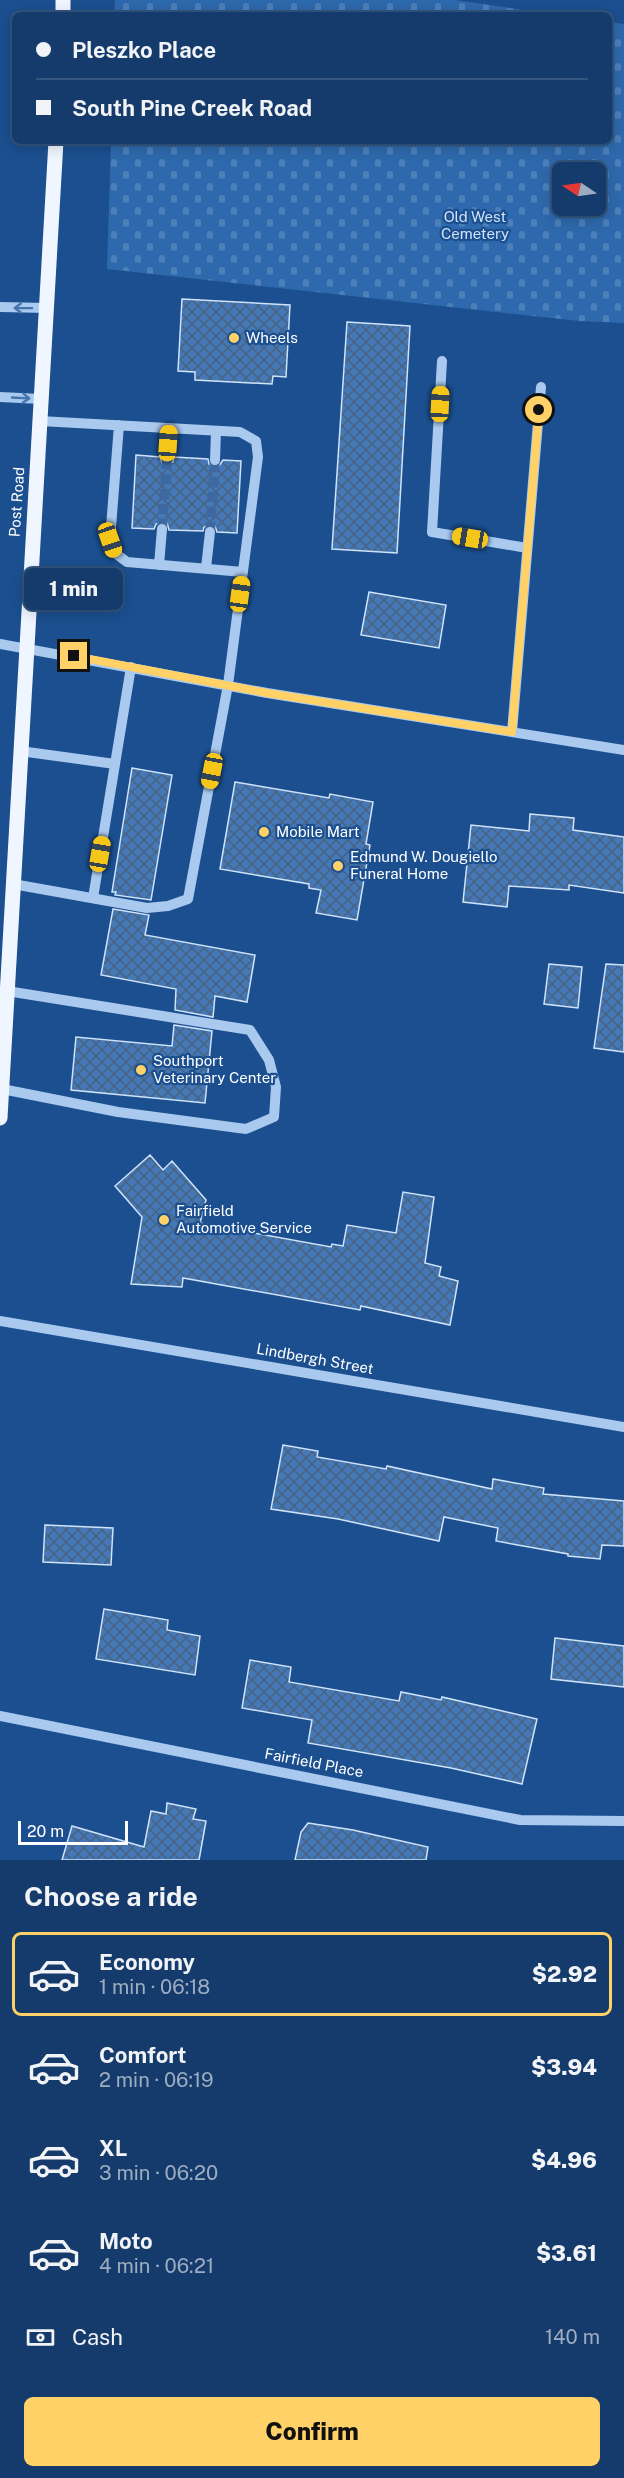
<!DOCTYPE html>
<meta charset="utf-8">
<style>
body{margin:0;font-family:"Public Sans",sans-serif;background:#214673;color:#f1f3f6;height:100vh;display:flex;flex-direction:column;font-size:22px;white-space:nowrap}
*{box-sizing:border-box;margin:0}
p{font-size:20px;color:#9dadc1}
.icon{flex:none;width:33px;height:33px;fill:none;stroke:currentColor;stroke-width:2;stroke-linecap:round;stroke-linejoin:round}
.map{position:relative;height:1860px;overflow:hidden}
.panel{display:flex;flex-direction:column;background:#143b6b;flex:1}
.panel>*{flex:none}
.guide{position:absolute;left:12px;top:12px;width:600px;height:132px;border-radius:9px;box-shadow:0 3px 15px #0003,0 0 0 2px #33557e;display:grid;align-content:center;height:132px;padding:0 24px;background:#143b6b}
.needle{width:39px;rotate:283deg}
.fabs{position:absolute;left:552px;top:162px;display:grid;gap:12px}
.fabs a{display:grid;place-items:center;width:54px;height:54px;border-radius:9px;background:#143b6b;box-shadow:0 3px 15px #0003,0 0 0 2px #33557e;font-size:30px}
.scale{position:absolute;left:18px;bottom:15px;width:110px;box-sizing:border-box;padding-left:6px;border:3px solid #fff;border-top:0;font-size:16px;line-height:21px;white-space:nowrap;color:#fff;-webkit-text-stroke:4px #1b4f8f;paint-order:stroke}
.end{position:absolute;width:27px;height:27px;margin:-14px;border:8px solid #ffd166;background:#111;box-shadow:0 0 0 3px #111}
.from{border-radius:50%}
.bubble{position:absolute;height:42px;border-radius:9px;background:#143b6b;box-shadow:0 3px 15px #0003,0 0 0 2px #33557e;font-size:20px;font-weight:800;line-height:42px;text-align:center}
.car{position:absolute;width:18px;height:36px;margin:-18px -9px;border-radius:8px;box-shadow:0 0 4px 2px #0007;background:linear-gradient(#f5c518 24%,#345 0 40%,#f5c518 0 76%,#345 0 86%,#f5c518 0)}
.guide b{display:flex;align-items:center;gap:21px;height:57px;font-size:22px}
.guide b+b{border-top:2px solid #33557e}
.guide i{width:15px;height:15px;background:#f1f3f6}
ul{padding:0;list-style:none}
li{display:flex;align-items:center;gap:18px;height:84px;margin:0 12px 9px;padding:0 12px;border:3px solid transparent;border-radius:9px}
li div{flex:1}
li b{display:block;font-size:22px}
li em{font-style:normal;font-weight:800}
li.current{border-color:#ffd166}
li>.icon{width:54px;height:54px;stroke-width:1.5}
h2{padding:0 24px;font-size:27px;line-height:72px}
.pay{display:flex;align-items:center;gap:15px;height:66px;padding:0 24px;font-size:22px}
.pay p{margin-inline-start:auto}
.button{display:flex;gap:12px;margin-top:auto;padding:12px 24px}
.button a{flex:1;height:69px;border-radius:9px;background:#ffd166;color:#111;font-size:24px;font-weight:800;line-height:69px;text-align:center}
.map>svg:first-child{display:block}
.cemetery{fill:url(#cemetery-stones);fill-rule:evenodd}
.building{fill:url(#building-cross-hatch);stroke:#cfe3fa;stroke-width:1.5}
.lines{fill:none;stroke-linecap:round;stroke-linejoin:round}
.minor-tunnel{stroke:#3d69a0;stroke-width:10;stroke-dasharray:10 5;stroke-linecap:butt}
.minor{stroke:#a9c9ee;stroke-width:10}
.major{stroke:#f0f6ff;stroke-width:15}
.oneway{stroke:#4674ac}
.route{stroke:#ffd166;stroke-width:8}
.poi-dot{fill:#ffd166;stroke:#1b4f8f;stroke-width:2}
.labels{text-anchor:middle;stroke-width:4.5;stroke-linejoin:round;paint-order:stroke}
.park-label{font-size:15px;fill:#cfe3fa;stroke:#1b4f8f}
.poi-label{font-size:15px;fill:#fff;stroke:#1b4f8f;text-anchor:start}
.street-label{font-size:15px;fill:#fff;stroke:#1b4f8f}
</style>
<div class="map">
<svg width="624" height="1860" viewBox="0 0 624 1860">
<defs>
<pattern id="cemetery-stones" width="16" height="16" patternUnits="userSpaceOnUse" patternTransform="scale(1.5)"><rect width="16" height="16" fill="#2e69ad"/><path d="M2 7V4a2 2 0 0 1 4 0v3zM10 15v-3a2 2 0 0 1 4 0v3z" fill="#4d80b9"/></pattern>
<pattern id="building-cross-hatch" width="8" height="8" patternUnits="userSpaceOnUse" patternTransform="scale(1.5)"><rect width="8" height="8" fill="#4478b7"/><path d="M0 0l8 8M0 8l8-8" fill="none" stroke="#486282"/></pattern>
</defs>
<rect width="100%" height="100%" fill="#1b4f8f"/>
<path class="cemetery" d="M115,0H455L559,15H114Z
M609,22L624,24V323L579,321L107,269L111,141H609ZM562,172H596V206H562Z"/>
<path class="building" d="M182,299L290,305L286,377L273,376L272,384L195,380V372L178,371Z
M347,322L410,326L397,553L332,549Z
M136,455L160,457L162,463L167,464L173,462L174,457L208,459L209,464L214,467L219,466L223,460L241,461L237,533L217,532L215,526L210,525L204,527L203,531L169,530L167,523L162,522L156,524L154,529L132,528Z
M369,592L446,605L439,648L361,635Z
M132,768L172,775L151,900L115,895L116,892H112Z
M235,782L329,798L330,794L373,802L366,844L370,845L357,920L316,913L321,890L309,888V884L220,869Z
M530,814L574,818L573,830L624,837V893L569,885V890L509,886L507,907L463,902L471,825L529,831Z
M113,909L149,915L145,935L255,955L247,1002L215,996L213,1017L175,1010L176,989L101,975Z
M549,964L582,967L578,1008L544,1004Z
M606,964L624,965V1052L594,1048Z
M174,1025L212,1031L205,1103L71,1090L76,1037L172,1046Z
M150,1155L163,1170L172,1161L206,1200L200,1223L331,1247L332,1244L343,1246L347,1225L396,1233L403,1192L434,1197L425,1263L441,1267L439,1276L458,1281L450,1325L361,1306L360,1310L183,1278L182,1287L131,1284L142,1217L115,1186Z
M283,1445L318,1451L317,1457L386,1469L387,1466L492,1489L493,1479L544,1488L543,1494L624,1501V1546L602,1545L600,1559L568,1556V1554L496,1541L498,1528L444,1517L439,1541L338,1519L271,1509Z
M45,1525L113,1528L111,1565L43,1562Z
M104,1609L168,1620L167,1630L200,1636L195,1675L96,1659Z
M555,1638L624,1646V1687L551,1679Z
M250,1660L291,1667L289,1682L399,1701L401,1692L441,1700L442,1697L537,1719L522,1784L451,1768L308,1743L312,1720L242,1708Z
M167,1803L196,1809L193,1819L206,1821L199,1860H62L72,1826L144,1847L151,1811L166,1814Z
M308,1823L353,1830L428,1847L426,1860H295L301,1832Z"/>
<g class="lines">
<path class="minor-tunnel" d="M162,529L167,457
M210,532L215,460"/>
<path class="minor" d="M0,307L47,308
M442,361L432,532L527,548
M0,397L41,399
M119,425L110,540L115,553L127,562L243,572
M167,457L169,428
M215,460L216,431
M159,565L162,529
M206,568L210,532
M0,644L267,693L624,750
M512,732L541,387
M20,751L115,764
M13,884L147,908L168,906L188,899L228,685L258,457L256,441L240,432L40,421
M93,898L131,667
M2,1089L118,1112L246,1129L274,1117L276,1087L269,1060L250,1030L7,991
M0,1321L624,1427
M0,1716L520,1820L624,1821"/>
<path class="major" d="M63,15V0
M0,1118L56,141"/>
</g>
<defs><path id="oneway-shaft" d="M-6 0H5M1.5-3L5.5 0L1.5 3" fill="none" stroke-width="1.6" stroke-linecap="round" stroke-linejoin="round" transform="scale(1.5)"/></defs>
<g class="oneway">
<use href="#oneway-shaft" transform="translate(23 308) rotate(-179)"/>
<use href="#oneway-shaft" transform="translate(21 398) rotate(3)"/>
</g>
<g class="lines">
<path class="route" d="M74,656L267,693L512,732L539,410"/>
</g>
<g class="poi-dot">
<circle cx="234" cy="338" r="6"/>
<circle cx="264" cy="832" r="6"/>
<circle cx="338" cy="866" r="6"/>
<circle cx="141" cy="1070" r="6"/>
<circle cx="164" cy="1220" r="6"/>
</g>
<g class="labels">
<g class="park-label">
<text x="475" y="222">Old West<tspan x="475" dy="17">Cemetery</tspan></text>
</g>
<g class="poi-label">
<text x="246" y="343">Wheels</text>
<text x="276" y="837">Mobile Mart</text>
<text x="350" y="862">Edmund W. Dougiello<tspan x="350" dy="17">Funeral Home</tspan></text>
<text x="153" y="1066">Southport<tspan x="153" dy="17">Veterinary Center</tspan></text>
<text x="176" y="1216">Fairfield<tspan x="176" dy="17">Automotive Service</tspan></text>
</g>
<g class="street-label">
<text transform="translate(17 502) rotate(-86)" y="5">Post Road</text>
<text transform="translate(315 1359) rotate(10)" y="5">Lindbergh Street</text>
<text transform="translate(314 1763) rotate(11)" y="5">Fairfield Place</text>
</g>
</g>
</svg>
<div class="fabs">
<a><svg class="needle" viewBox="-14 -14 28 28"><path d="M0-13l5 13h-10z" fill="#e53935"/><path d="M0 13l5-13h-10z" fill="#9dadc1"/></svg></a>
</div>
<div class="scale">20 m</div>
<i class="end from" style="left:539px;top:410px"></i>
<i class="end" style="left:74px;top:656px"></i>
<div class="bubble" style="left:24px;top:568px;width:99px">1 min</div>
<i class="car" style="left:440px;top:404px;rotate:3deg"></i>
<i class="car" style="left:168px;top:443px;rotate:4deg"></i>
<i class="car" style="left:470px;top:538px;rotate:279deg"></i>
<i class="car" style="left:110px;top:540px;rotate:161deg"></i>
<i class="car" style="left:240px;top:594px;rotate:8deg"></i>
<i class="car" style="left:212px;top:771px;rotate:191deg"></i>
<i class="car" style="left:100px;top:854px;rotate:10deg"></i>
<div class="guide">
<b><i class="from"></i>Pleszko Place</b>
<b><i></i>South Pine Creek Road</b>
</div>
</div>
<section class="panel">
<h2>Choose a ride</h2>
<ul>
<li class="current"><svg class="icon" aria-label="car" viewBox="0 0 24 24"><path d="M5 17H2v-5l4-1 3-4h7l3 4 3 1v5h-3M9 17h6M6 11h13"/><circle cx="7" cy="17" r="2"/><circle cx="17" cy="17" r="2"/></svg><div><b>Economy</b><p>1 min · 06:18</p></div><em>$2.92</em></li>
<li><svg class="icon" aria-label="car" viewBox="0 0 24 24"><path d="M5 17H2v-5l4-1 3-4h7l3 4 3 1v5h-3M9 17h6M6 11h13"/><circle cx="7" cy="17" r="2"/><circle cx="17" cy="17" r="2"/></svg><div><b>Comfort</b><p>2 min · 06:19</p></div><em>$3.94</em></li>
<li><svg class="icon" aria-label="car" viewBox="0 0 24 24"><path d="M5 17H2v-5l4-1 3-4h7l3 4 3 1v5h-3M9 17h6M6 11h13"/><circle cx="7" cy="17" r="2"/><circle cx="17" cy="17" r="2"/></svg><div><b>XL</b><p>3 min · 06:20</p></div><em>$4.96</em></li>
<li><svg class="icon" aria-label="car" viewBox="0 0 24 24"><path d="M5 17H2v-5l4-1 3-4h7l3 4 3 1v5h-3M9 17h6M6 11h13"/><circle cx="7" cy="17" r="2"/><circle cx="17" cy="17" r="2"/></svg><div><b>Moto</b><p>4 min · 06:21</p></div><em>$3.61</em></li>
</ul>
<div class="pay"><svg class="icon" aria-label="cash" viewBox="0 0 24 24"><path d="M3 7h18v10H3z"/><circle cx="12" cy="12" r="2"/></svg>Cash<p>140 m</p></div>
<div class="button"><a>Confirm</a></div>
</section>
